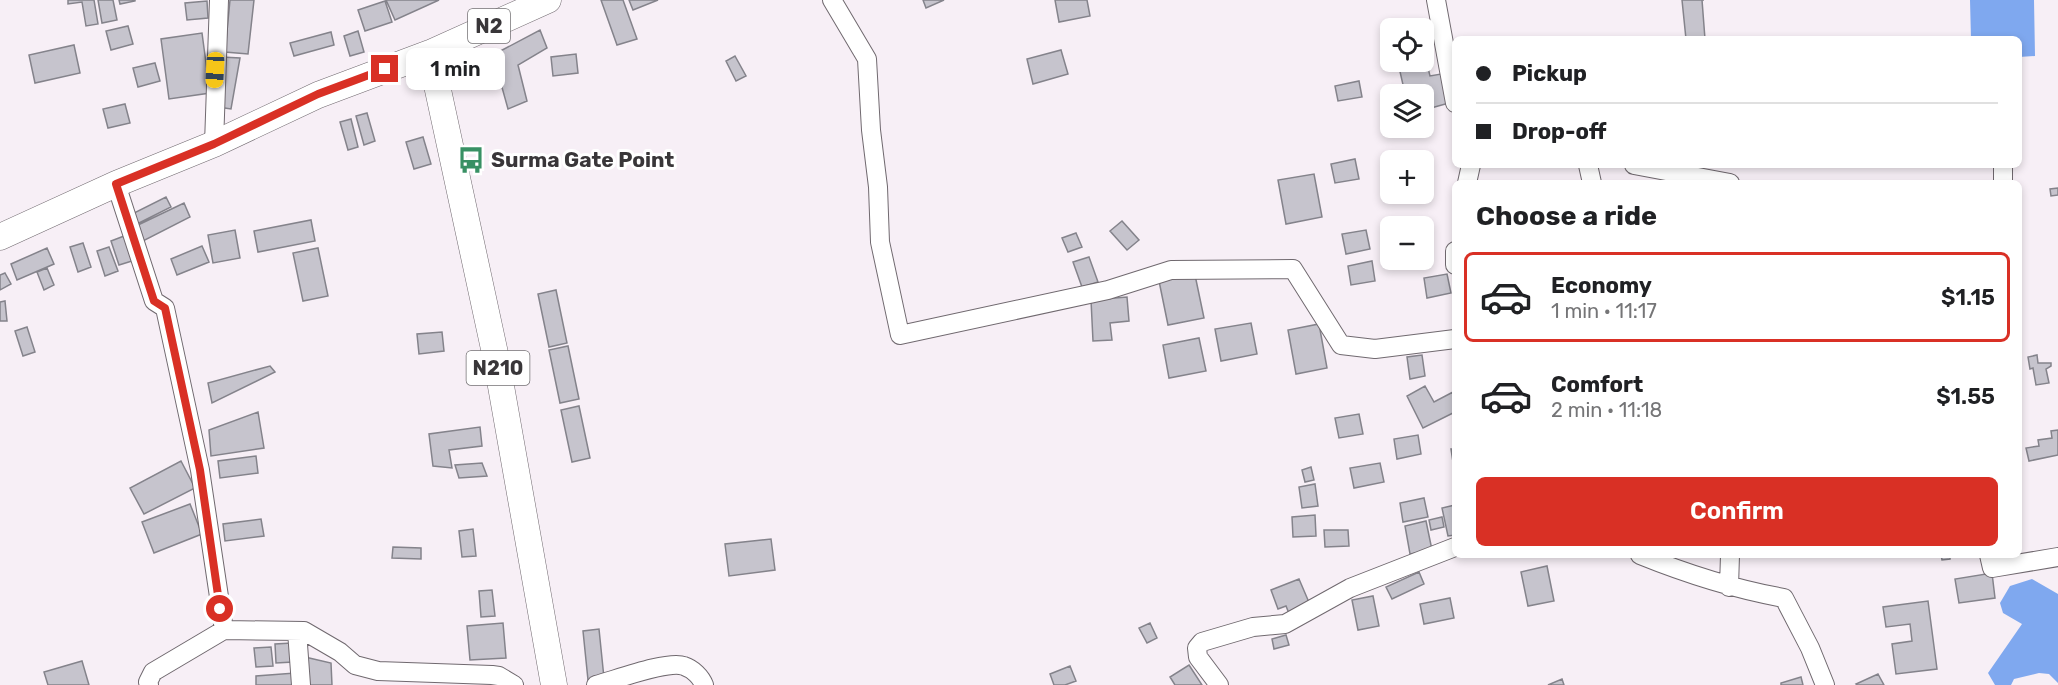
<!DOCTYPE html>
<meta charset="utf-8">
<style>
body{margin:0;font-family:Rubik,sans-serif;background:#f2f2f2;color:#202124;height:100vh;display:flex;flex-direction:column;font-size:22px;white-space:nowrap}
*{box-sizing:border-box;margin:0}
p{font-size:20px;color:#757577}
.icon{flex:none;width:33px;height:33px;fill:none;stroke:currentColor;stroke-width:2;stroke-linecap:round;stroke-linejoin:round}
.map{position:relative;flex:1;overflow:hidden}
.side{position:absolute;left:1452px;top:180px;width:570px;height:378px;display:flex;flex-direction:column;background:#fff;border-radius:9px;box-shadow:0 3px 9px #0003}
.side>*{flex:none}
.hud{position:absolute;left:1452px;top:36px;width:570px;height:132px;border-radius:9px;box-shadow:0 3px 9px #0003;display:grid;align-content:center;height:132px;padding:0 24px;background:#fff}
.controls{position:absolute;left:1380px;top:18px;display:grid;gap:12px}
.controls a{display:grid;place-items:center;width:54px;height:54px;border-radius:9px;background:#fff;box-shadow:0 3px 9px #0003;font-size:30px}
.end{position:absolute;width:27px;height:27px;margin:-14px;border:8px solid #d93025;background:#fff;box-shadow:0 0 0 3px #fff}
.from{border-radius:50%}
.bubble{position:absolute;height:42px;border-radius:9px;background:#fff;box-shadow:0 3px 9px #0003;font-size:20px;font-weight:600;line-height:42px;text-align:center}
.car{position:absolute;width:18px;height:36px;margin:-18px -9px;border-radius:8px;box-shadow:0 0 4px 2px #0007;background:linear-gradient(#f5c518 24%,#345 0 40%,#f5c518 0 76%,#345 0 86%,#f5c518 0)}
.hud b{display:flex;align-items:center;gap:21px;height:57px;font-size:22px}
.hud b+b{border-top:2px solid #e0e0e0}
.hud i{width:15px;height:15px;background:#202124}
ul{padding:0;list-style:none}
li{display:flex;align-items:center;gap:18px;height:90px;margin:0 12px 9px;padding:0 12px;border:3px solid transparent;border-radius:9px}
li div{flex:1}
li b{display:block;font-size:22px}
li em{font-style:normal;font-weight:600}
li.current{border-color:#d93025}
li>.icon{width:54px;height:54px;stroke-width:1.5}
h2{padding:0 24px;font-size:27px;line-height:72px}
.cta{display:flex;gap:12px;margin-top:auto;padding:12px 24px}
.cta a{flex:1;height:69px;border-radius:9px;background:#d93025;color:#fff;font-size:24px;font-weight:600;line-height:69px;text-align:center}
.map>svg:first-child{display:block}
.water{fill:#7fa8ef}
.building{fill:#c6c4cd;stroke:#84838b;stroke-width:1.5}
.lines{fill:none;stroke-linecap:round;stroke-linejoin:round}
.minor-casing{stroke:#70696f;stroke-width:20}
.highway-casing{stroke:#70696f;stroke-width:27}
.minor{stroke:#fff;stroke-width:18}
.highway{stroke:#fff;stroke-width:26}
.route{stroke:#d93025;stroke-width:8}
.labels{text-anchor:middle;stroke-width:6;stroke-linejoin:round;paint-order:stroke}
.shield{fill:#fff;stroke:#747274;stroke-width:1.5}
.shield-label{font-size:20px;font-weight:bold;fill:#393639}
.poi-label{font-size:21px;font-weight:bold;fill:#393639;stroke:#fff;text-anchor:start}
</style>
<div class="map">
<svg width="2058" height="685" viewBox="0 0 2058 685">
<rect width="100%" height="100%" fill="#f7eff6"/>
<path class="water" d="M1970,0H2034L2035,56L2019,57V39H1971Z
M2032,579L2058,594V683L2049,674L2039,673L2014,679L2011,685H1995L1988,673L2022,624L2003,613L2000,603L2010,586Z"/>
<path class="building" d="M68,0H94L98,24L86,26L82,2L68,4Z
M98,0H113L117,20L102,23Z
M119,0H135V1L120,4Z
M230,0H254L248,54L225,52Z
M386,0H439L395,20Z
M601,0H623L637,39L617,45Z
M629,0H658L633,10Z
M923,0H944L926,8Z
M1055,0H1087L1090,16L1059,22Z
M1682,0H1704H1702L1705,39H1686Z
M207,1L208,18L187,20L185,3Z
M385,1L392,22L365,31L358,10Z
M128,26L133,44L111,50L106,31Z
M540,30L547,48L518,65L527,101L508,109L493,55Z
M358,31L364,52L350,56L344,36Z
M331,32L334,45L294,56L290,43Z
M202,33L210,93L169,99L161,39Z
M74,45L80,73L35,83L29,55Z
M1061,50L1068,74L1033,84L1027,59Z
M576,54L578,73L553,76L551,57Z
M735,56L746,76L736,81L726,61Z
M1424,56H1425L1430,76L1441,74L1449,103L1424,110V94H1399L1398,91L1404,89L1398,63L1424,62Z
M221,57L240,58L231,109L218,107Z
M155,63L160,81L138,87L133,68Z
M1359,81L1362,97L1338,101L1335,86Z
M125,104L130,123L108,128L103,109Z
M367,113L375,141L364,145L356,116Z
M351,119L358,147L348,150L340,122Z
M423,137L431,164L414,169L406,142Z
M1355,159L1359,179L1335,183L1331,164Z
M1314,174L1322,217L1286,224L1278,180Z
M2058,188V195L2051,196L2050,189Z
M166,197L171,207L137,224L132,214Z
M184,203L190,217L143,241L138,225Z
M311,220L315,241L258,252L254,231Z
M1122,221L1139,240L1127,250L1110,231Z
M1419,222L1420,226H1394Z
M235,230L240,258L213,263L208,235Z
M1366,230L1370,249L1346,254L1342,234Z
M1076,233L1082,247L1068,252L1062,238Z
M124,236L132,261L119,265L111,241Z
M83,243L91,267L78,272L70,247Z
M202,246L209,262L177,275L171,259Z
M109,247L118,271L105,276L97,251Z
M47,248L54,264L17,280L11,264Z
M318,248L328,296L303,301L293,253Z
M1089,257L1098,282L1082,287L1073,262Z
M1372,261L1375,281L1351,285L1348,266Z
M47,268L54,285L44,290L37,272Z
M5,273L11,284L0,290V275Z
M1447,274L1451,293L1427,298L1424,278Z
M1195,275L1204,318L1168,325L1159,281Z
M556,290L567,343L549,347L538,294Z
M1127,297L1129,321L1110,323L1112,340L1093,341L1091,300Z
M5,301L7,321H0V302Z
M1251,323L1257,354L1221,361L1215,329Z
M1319,324L1327,368L1296,374L1288,330Z
M27,327L35,352L23,356L15,331Z
M442,332L444,351L419,354L417,334Z
M1199,338L1206,371L1169,378L1163,345Z
M568,346L579,399L560,403L549,350Z
M1422,355L1425,376L1410,379L1407,357Z
M2037,355L2038,363H2051V366L2046,369L2049,383L2036,385L2033,368L2030,369L2028,357Z
M270,366L275,372L212,403L208,383Z
M1425,386L1434,402L1453,392L1455,412L1423,428L1407,396Z
M579,406L590,458L572,462L561,410Z
M258,412L264,448L211,456L209,430Z
M1359,414L1363,434L1339,438L1335,418Z
M480,427L482,446L449,450L452,468L433,466L429,434Z
M2058,430V455L2029,461L2026,448L2039,446L2038,440L2052,438L2051,431Z
M1418,435L1421,454L1397,459L1394,439Z
M1451,449H1455V469H1454Z
M256,456L258,473L220,478L218,461Z
M181,461L195,488L144,514L130,488Z
M482,463L487,476L459,478L455,465Z
M1380,463L1384,482L1354,488L1350,468Z
M1311,467L1314,480L1305,482L1302,470Z
M1315,484L1318,506L1302,508L1299,487Z
M1424,498L1428,517L1403,522L1400,503Z
M190,504L202,534L154,553L142,522Z
M1455,505V535L1448,536L1442,508Z
M1315,515L1316,536L1293,537L1292,517Z
M1442,517L1444,527L1431,530L1429,520Z
M261,519L264,536L225,541L223,524Z
M1426,521L1432,550L1410,554L1405,526Z
M473,529L476,556L462,557L459,531Z
M1324,530H1348L1349,546L1325,547Z
M771,539L775,570L729,576L725,544Z
M393,547L421,548V559L392,558Z
M1941,555H1950V559L1942,560Z
M1547,566L1554,601L1528,606L1521,572Z
M1419,572L1424,584L1392,599L1386,587Z
M1992,573L1995,598L1959,603L1955,579Z
M1299,579L1311,607L1290,616L1286,606L1278,609L1271,590Z
M492,590L495,616L481,617L479,591Z
M1373,596L1379,626L1358,630L1352,600Z
M1450,598L1454,618L1424,624L1420,604Z
M1928,601L1937,669L1896,674L1892,644L1912,641L1910,624L1886,627L1883,607Z
M503,623L506,658L470,660L467,626Z
M1150,623L1157,638L1147,643L1139,628Z
M599,629L604,678L588,680L583,631Z
M1286,635L1289,645L1274,649L1272,639Z
M292,643L293,662L276,663L275,644Z
M271,647L273,666L256,667L254,648Z
M305,657L331,663L332,685H307Z
M82,661L89,685H48L44,672Z
M1189,665L1202,685H1175L1170,677Z
M1070,666L1076,681L1065,685H1054L1050,674Z
M295,673V685H256V676Z
M1878,674L1884,685H1857L1856,684Z
M1801,677L1803,685H1781V683Z
M1562,679L1564,685H1548Z"/>
<g class="lines">
<defs>
<path id="minor" d="M832,0L867,59L871,130L878,187L880,242L900,335L1108,290L1171,270L1293,269L1341,345L1375,349L1455,339
M1436,0L1455,103
M214,144L219,0
M1588,165L1592,183
M1634,165L1730,183
M2003,165V183
M1467,183L1471,165
M116,184L154,301L165,308L200,470L224,630
M1455,251V265
M1640,555C1687,574 1734,589 1784,598L1810,648L1825,685
M1989,555L1992,568L2058,557
M1729,587L1730,555
M297,631L301,685
M149,685L148,682L153,672L224,630L304,631L340,652L355,665L378,671L492,675L499,676L514,685
M596,685C615,680 668,660 684,666C693,669 701,677 704,685
M1219,685L1198,657L1197,648L1202,642L1253,627L1285,624L1350,588L1455,547"/>
<path id="highway" d="M430,53L496,358L554,685
M0,237L116,184L214,144L318,95L430,53L548,0"/>
</defs>
<use href="#minor" class="minor-casing"/>
<use href="#highway" class="highway-casing"/>
<use href="#minor" class="minor"/>
<use href="#highway" class="highway"/>
</g>
<g class="lines">
<path class="route" d="M220,609L200,470L165,308L154,301L116,184L214,144L318,94L385,69"/>
</g>
<defs>
<symbol id="bus-bare" viewBox="-9 -9 18 18"><path d="M-5-6H5V4H4V6H2V4H-2V6H-4V4H-5ZM-3.5-4V0h7V-4ZM-3.5 1.2v1.5H-2V1.2ZM2 1.2v1.5H3.5V1.2Z" fill="#389064" stroke="#fff" stroke-width="2.5" paint-order="stroke"/></symbol>
</defs>
<g fill-rule="evenodd">
<use href="#bus-bare" x="452" y="141" width="38" height="38"/>
</g>
<g class="labels">
<g class="shield">
<rect x="468" y="9" width="42" height="34" rx="4.5"/>
<rect x="466.5" y="351" width="63" height="34" rx="4.5"/>
</g>
<g class="shield-label">
<text x="489" y="33">N2</text>
<text x="498" y="375">N210</text>
</g>
<g class="poi-label">
<text x="491" y="167">Surma Gate Point</text>
</g>
</g>
</svg>
<div class="controls">
<a><svg class="icon" aria-label="locate" viewBox="0 0 24 24"><circle cx="12" cy="12" r="6"/><path d="M12 2v4M12 18v4M2 12h4M18 12h4"/></svg></a>
<a><svg class="icon" aria-label="layers" viewBox="0 0 24 24"><path d="M12 4l9 5-9 5-9-5zM3 14l9 5 9-5"/></svg></a>
<a>+</a>
<a>−</a>
</div>
<i class="end from" style="left:220px;top:609px"></i>
<i class="end" style="left:385px;top:69px"></i>
<div class="bubble" style="left:406px;top:48px;width:99px">1 min</div>
<i class="car" style="left:215px;top:70px;rotate:183deg"></i>
<div class="hud">
<b><i class="from"></i>Pickup</b>
<b><i></i>Drop-off</b>
</div>
<section class="side">
<h2>Choose a ride</h2>
<ul>
<li class="current"><svg class="icon" aria-label="car" viewBox="0 0 24 24"><path d="M5 17H2v-5l4-1 3-4h7l3 4 3 1v5h-3M9 17h6M6 11h13"/><circle cx="7" cy="17" r="2"/><circle cx="17" cy="17" r="2"/></svg><div><b>Economy</b><p>1 min · 11:17</p></div><em>$1.15</em></li>
<li><svg class="icon" aria-label="car" viewBox="0 0 24 24"><path d="M5 17H2v-5l4-1 3-4h7l3 4 3 1v5h-3M9 17h6M6 11h13"/><circle cx="7" cy="17" r="2"/><circle cx="17" cy="17" r="2"/></svg><div><b>Comfort</b><p>2 min · 11:18</p></div><em>$1.55</em></li>
</ul>
<div class="cta"><a>Confirm</a></div>
</section>
</div>
